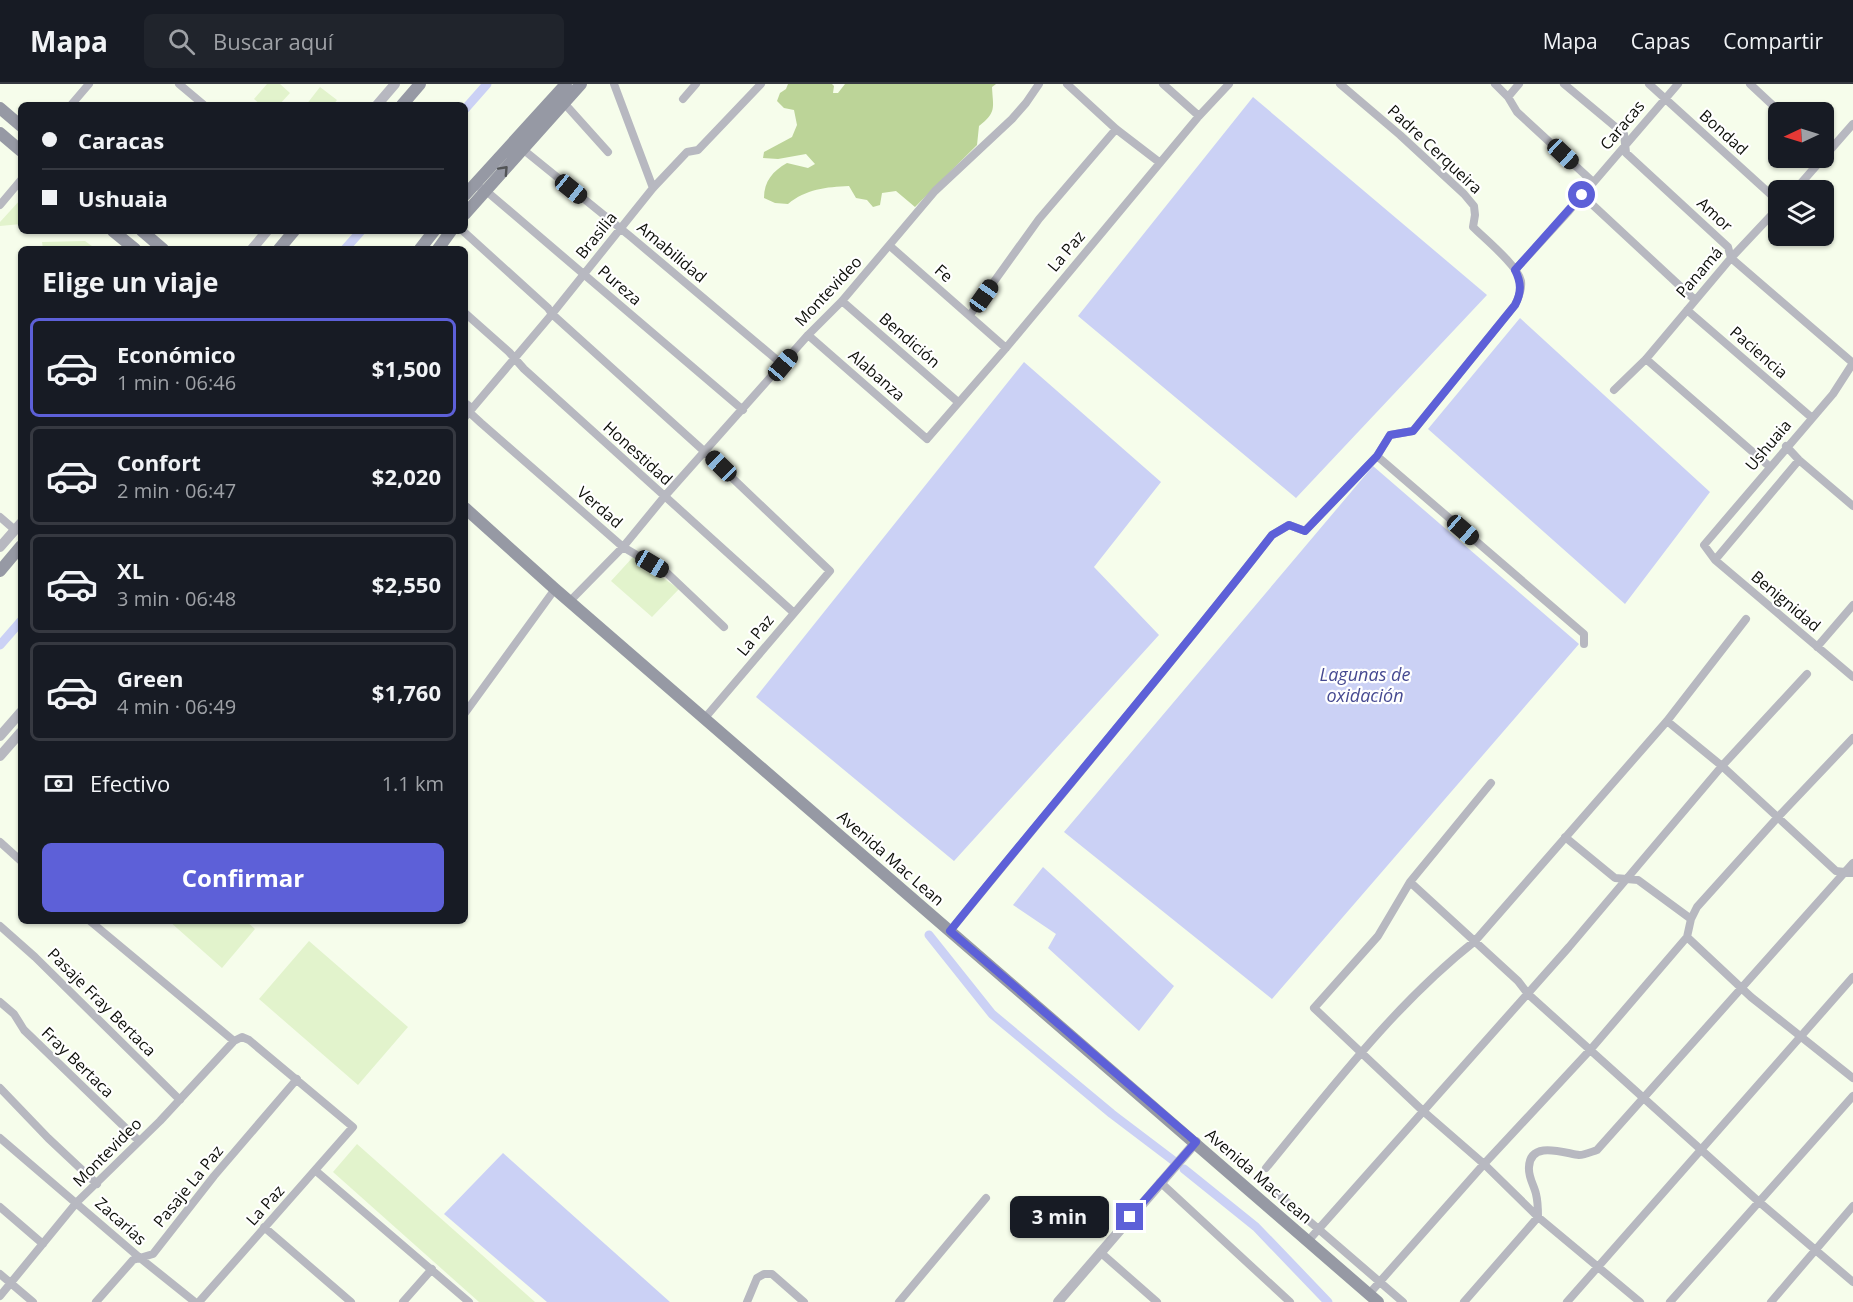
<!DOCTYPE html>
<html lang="es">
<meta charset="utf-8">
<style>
body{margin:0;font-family:"Open Sans",sans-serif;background:#20242c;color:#f1f3f6;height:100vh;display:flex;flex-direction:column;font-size:22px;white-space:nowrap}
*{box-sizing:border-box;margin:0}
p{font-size:20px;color:#9ea1a6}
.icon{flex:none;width:33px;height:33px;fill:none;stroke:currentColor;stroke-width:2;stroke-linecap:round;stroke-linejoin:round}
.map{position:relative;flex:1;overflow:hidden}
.details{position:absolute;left:18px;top:162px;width:450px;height:678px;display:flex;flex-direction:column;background:#171b24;border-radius:9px;box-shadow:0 2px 4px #0004}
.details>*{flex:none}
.hud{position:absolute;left:18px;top:18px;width:450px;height:132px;border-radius:9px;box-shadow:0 2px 4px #0004;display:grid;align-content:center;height:132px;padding:0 24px;background:#171b24}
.needle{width:39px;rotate:266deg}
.buttons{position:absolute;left:1768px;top:18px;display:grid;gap:12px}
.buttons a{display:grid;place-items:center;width:66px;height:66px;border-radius:9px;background:#171b24;box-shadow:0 2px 4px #0004;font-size:30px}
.end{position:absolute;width:27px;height:27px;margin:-14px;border:8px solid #5d60d8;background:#fff;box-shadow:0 0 0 3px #fff}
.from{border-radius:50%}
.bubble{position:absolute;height:42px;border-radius:9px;background:#171b24;box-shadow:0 2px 4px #0004;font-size:20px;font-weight:700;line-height:42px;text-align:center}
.car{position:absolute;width:18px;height:36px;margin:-18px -9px;border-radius:8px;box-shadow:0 0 4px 2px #0007;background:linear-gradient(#222 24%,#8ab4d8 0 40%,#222 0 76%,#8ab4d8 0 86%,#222 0)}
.hud b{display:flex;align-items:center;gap:21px;height:57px;font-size:22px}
.hud b+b{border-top:2px solid #363941}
.hud i{width:15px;height:15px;background:#f1f3f6}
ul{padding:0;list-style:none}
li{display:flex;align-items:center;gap:18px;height:99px;margin:0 12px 9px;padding:0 12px;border:3px solid #363941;border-radius:9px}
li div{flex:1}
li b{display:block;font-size:22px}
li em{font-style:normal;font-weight:700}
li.on{border-color:#5d60d8}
li>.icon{width:54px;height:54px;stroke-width:1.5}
h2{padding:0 24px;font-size:27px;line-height:72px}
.pay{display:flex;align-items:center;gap:15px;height:66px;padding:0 24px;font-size:22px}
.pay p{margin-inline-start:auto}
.button{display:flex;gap:12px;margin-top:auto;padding:12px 24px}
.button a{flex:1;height:69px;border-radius:9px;background:#5d60d8;color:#fff;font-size:24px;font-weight:700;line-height:69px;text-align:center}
header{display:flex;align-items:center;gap:36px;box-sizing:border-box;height:84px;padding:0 30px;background:#171b24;border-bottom:2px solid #363941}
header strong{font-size:28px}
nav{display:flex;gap:33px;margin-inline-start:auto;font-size:21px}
.search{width:420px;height:54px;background:#20242c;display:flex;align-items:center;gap:15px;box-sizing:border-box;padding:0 21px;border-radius:9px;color:#9ea1a6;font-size:22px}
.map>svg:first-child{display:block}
.green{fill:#e2f3cc}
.forest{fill:#bcd498}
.water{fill:#cbd1f5}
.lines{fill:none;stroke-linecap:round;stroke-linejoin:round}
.canal{stroke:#cbd1f5;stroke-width:9}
.minor{stroke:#b7b8c0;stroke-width:8}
.tertiary{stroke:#b7b8c0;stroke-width:10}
.secondary{stroke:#9699a4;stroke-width:12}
.oneway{stroke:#525456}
.route{stroke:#5d60d8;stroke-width:8}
.labels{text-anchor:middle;stroke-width:4.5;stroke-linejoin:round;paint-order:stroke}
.street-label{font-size:16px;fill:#0d0f09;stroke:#fff}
.water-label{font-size:18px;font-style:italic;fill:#464a91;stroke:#fff}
</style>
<header>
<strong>Mapa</strong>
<div class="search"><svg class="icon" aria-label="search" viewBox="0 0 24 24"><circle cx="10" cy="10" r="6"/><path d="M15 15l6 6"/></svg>Buscar aquí</div>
<nav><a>Mapa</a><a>Capas</a><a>Compartir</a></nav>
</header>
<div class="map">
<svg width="1853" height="1218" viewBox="0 0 1853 1218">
<rect width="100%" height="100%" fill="#f6fdeb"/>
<path class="green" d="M267,0H280L290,9L279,21H261L254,15Z
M320,3L337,16L333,21H306Z
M21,115V140L0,142V138Z
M85,157L96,165H43L42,158Z
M633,473L679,505L652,533L611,497Z
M169,837H246L255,845L222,884Z
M309,857L408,943L358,1001L259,915Z
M357,1060L535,1218H479L333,1088Z"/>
<path class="forest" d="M776,0H832L834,2L833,9H838L845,0H996L992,3C993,24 997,28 979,42L977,61L915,123L896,107L882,109L880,121L873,123L867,116L856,114L849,102C826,103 806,105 788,120L775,119L764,114C764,97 773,87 787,79L808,84L815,80L806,70L778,75L763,74L764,68L792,53L797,41L794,26L784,24L777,17L780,9L786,5L788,0Z"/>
<path class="water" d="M1253,13L1487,211L1296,414L1078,232Z
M1520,234L1710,408L1625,520L1428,345Z
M1024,278L1161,398L1094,483L1159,551L954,777L756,613Z
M1373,382L1579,560L1272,915L1064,748Z
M1043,783L1174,902L1139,947L1048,864L1056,850L1013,821Z
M503,1069L670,1218H547L444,1130Z"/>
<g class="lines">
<path class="canal" d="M465,25L487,0
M345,165L361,147
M0,561L21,537
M929,851L992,930L1112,1030L1174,1077
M1184,1085L1256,1143L1328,1218"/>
<path class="minor" d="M179,0L204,21
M614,0L653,104
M1067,0L1116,45L1159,78
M1163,0L1199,32
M1340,0L1400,51L1464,110L1474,122L1475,131L1473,143C1485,155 1518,182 1521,197C1522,204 1518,215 1515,221L1413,347L1390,351L1377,372L1584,550V560
M1495,0L1508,13L1517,28L1593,98
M1564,0L1624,50L1626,69L1728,163L1731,174L1853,279L1833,310L1704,461L1715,476L1853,593
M1649,0L1779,118
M1750,0L1780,28
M1508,13L1519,0
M683,15L696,0
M564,19L608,68
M71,21L89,0
M520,63L631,153L783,281
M475,101L485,106L743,326
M1795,106L1853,40
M1582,111L1695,216
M0,121L21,96
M463,147L548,224L552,230L705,368L830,487L704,635
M890,162L1006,264
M1515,186L1569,127L1678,0
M842,217L958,318
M1687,226L1811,333
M465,229L509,268L524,285L793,528
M970,231L1039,135L1116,45
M808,251L927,355L1006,264L1199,32L1229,0
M1646,275L1770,383
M1614,306L1646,275L1731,174L1779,123
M465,319L469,322V328L481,339L623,463L667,489L724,543
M465,333L552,230L653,104L687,68L698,66L761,0
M1786,362L1799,376L1853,422
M0,433L15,446
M1715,476L1799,376
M570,517L623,463L664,413L808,251L842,217L935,107L1012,35L1026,19L1039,0
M1817,563L1853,521
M465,629L555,505
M1667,637L1722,682L1836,787L1853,789
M1491,699L1410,798L1378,852L1314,924L1423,1027L1484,1080L1538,1133L1640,1218
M1565,753L1615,794L1638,796L1691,835
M0,758L21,777
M1410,798L1518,897L1528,910L1758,1117L1853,1198
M90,837L234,957
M0,842L35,873L180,1016
M950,847C1057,715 1168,585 1272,451L1289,441L1305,447L1377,372
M1687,853L1751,913L1853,994
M0,918L14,930L24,946L139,1057
M0,1004L48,1054L97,1100
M0,1054L140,1174L195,1218
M1266,1084C1331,1005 1394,921 1475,857L1667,637L1746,535
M316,1087L469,1218
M1160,1098L1290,1218
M1272,1105L1403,1218
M0,1123L43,1160
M264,1143L351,1218
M1308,1157L1569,863L1722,682L1807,590
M1100,1168L1157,1218
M0,1190L33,1218
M1369,1210L1484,1080L1591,965L1687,853L1691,835L1697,823L1778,733L1853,654
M0,1212L77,1118L160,1037L234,957L242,953L249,956L353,1043L199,1218
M96,1218L133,1176L153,1170L214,1092L297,995
M403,1218L432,1185
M747,1218L757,1194L764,1190H772L804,1218
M899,1218L986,1114
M1464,1218L1538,1133C1538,1125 1538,1118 1536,1110C1534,1101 1528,1093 1529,1083C1530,1056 1564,1069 1579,1071C1585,1071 1591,1068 1597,1066L1853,779
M1567,1218L1853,893
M1670,1218L1853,1012
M1771,1218L1853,1122"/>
<path class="tertiary" d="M377,21L395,0
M252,165L267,147
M0,463L21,439
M0,652L21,628
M0,672L21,648
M1058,1218L1196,1058"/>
<path class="secondary" d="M402,21L420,0
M0,24L21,42
M0,49L21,67
M465,111L566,0
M465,130L581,0
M113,147L135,165
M142,147L163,165
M279,165L294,147
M420,165L434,147
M438,165L451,147
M465,424L555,505L1378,1218
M0,487L21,462"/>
</g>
<defs><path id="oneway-chevron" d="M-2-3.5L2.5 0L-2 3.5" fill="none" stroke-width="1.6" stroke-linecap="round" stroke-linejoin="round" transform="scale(1.5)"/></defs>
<use class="oneway" href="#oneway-chevron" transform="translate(504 86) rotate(-47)"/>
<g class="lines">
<path class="route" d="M1130,1133L1196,1058L950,847C1057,714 1168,585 1272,451L1289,441L1305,447L1377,372L1390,351L1413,347L1515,221C1522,208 1521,198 1515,186L1582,111"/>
</g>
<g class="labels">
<g class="street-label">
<text transform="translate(1622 41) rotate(-50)" y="6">Caracas</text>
<text transform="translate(1724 48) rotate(42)" y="6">Bondad</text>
<text transform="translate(1435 65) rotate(43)" y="6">Padre Cerqueira</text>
<text transform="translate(1715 130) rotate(43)" y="6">Amor</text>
<text transform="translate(596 151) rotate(-51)" y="6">Brasilia</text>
<text transform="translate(1066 167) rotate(-50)" y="6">La Paz</text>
<text transform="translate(672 168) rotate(40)" y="6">Amabilidad</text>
<text transform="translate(1699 188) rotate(-49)" y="6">Panamá</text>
<text transform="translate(944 189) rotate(41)" y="6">Fe</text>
<text transform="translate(620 201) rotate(41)" y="6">Pureza</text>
<text transform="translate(828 207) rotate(-47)" y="6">Montevideo</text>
<text transform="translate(910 256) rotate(41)" y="6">Bendición</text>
<text transform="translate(1759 268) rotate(41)" y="6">Paciencia</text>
<text transform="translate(877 291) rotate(41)" y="6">Alabanza</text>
<text transform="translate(1768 361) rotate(-50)" y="6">Ushuaia</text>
<text transform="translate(638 369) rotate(42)" y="6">Honestidad</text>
<text transform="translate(600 423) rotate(41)" y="6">Verdad</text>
<text transform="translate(1786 517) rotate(40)" y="6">Benignidad</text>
<text transform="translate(755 551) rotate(-51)" y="6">La Paz</text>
<text transform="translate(891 774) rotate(41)" y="6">Avenida Mac Lean</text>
<text transform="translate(102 918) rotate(45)" y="6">Pasaje Fray Bertaca</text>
<text transform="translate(78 978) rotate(44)" y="6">Fray Bertaca</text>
<text transform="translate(107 1068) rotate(-45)" y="6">Montevideo</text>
<text transform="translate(1259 1092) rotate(41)" y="6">Avenida Mac Lean</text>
<text transform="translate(188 1102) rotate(-51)" y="6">Pasaje La Paz</text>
<text transform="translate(265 1121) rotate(-48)" y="6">La Paz</text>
<text transform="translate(121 1137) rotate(42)" y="6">Zacarías</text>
</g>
<g class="water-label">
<text x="1365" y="597">Lagunas de<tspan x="1365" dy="21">oxidación</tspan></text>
</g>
</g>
</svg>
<div class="buttons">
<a><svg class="needle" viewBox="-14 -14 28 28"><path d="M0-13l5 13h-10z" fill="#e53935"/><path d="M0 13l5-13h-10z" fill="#9ea1a6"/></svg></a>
<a><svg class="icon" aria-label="layers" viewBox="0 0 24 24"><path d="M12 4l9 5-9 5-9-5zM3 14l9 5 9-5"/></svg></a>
</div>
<i class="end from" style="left:1582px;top:111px"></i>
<i class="end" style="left:1130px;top:1133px"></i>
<div class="bubble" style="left:1010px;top:1112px;width:99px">3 min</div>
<i class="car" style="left:1563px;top:70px;rotate:133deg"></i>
<i class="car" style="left:571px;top:105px;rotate:129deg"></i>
<i class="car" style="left:984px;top:212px;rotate:35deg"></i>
<i class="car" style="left:783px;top:281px;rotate:40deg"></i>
<i class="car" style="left:721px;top:382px;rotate:314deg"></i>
<i class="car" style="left:1463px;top:446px;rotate:131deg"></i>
<i class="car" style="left:652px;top:480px;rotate:121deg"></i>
<div class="hud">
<b><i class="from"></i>Caracas</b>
<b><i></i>Ushuaia</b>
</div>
<section class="details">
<h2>Elige un viaje</h2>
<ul>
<li class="on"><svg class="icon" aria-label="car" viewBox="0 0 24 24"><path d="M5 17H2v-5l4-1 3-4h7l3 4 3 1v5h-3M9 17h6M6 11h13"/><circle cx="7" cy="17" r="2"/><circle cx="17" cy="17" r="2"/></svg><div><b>Económico</b><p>1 min · 06:46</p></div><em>$1,500</em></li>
<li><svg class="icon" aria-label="car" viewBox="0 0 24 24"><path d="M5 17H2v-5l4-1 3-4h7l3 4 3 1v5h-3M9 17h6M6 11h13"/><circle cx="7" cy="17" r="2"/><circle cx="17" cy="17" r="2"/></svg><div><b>Confort</b><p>2 min · 06:47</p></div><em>$2,020</em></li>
<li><svg class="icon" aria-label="car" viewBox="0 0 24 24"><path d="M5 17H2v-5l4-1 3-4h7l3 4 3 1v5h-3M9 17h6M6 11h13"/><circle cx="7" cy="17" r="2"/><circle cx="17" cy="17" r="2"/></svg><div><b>XL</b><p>3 min · 06:48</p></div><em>$2,550</em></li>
<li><svg class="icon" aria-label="car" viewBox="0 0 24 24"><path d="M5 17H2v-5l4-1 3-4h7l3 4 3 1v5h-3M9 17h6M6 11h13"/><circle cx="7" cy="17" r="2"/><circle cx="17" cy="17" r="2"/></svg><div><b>Green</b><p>4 min · 06:49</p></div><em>$1,760</em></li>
</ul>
<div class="pay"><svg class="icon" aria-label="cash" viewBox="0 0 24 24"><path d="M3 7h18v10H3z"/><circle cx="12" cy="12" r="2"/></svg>Efectivo<p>1.1 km</p></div>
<div class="button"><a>Confirmar</a></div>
</section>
</div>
